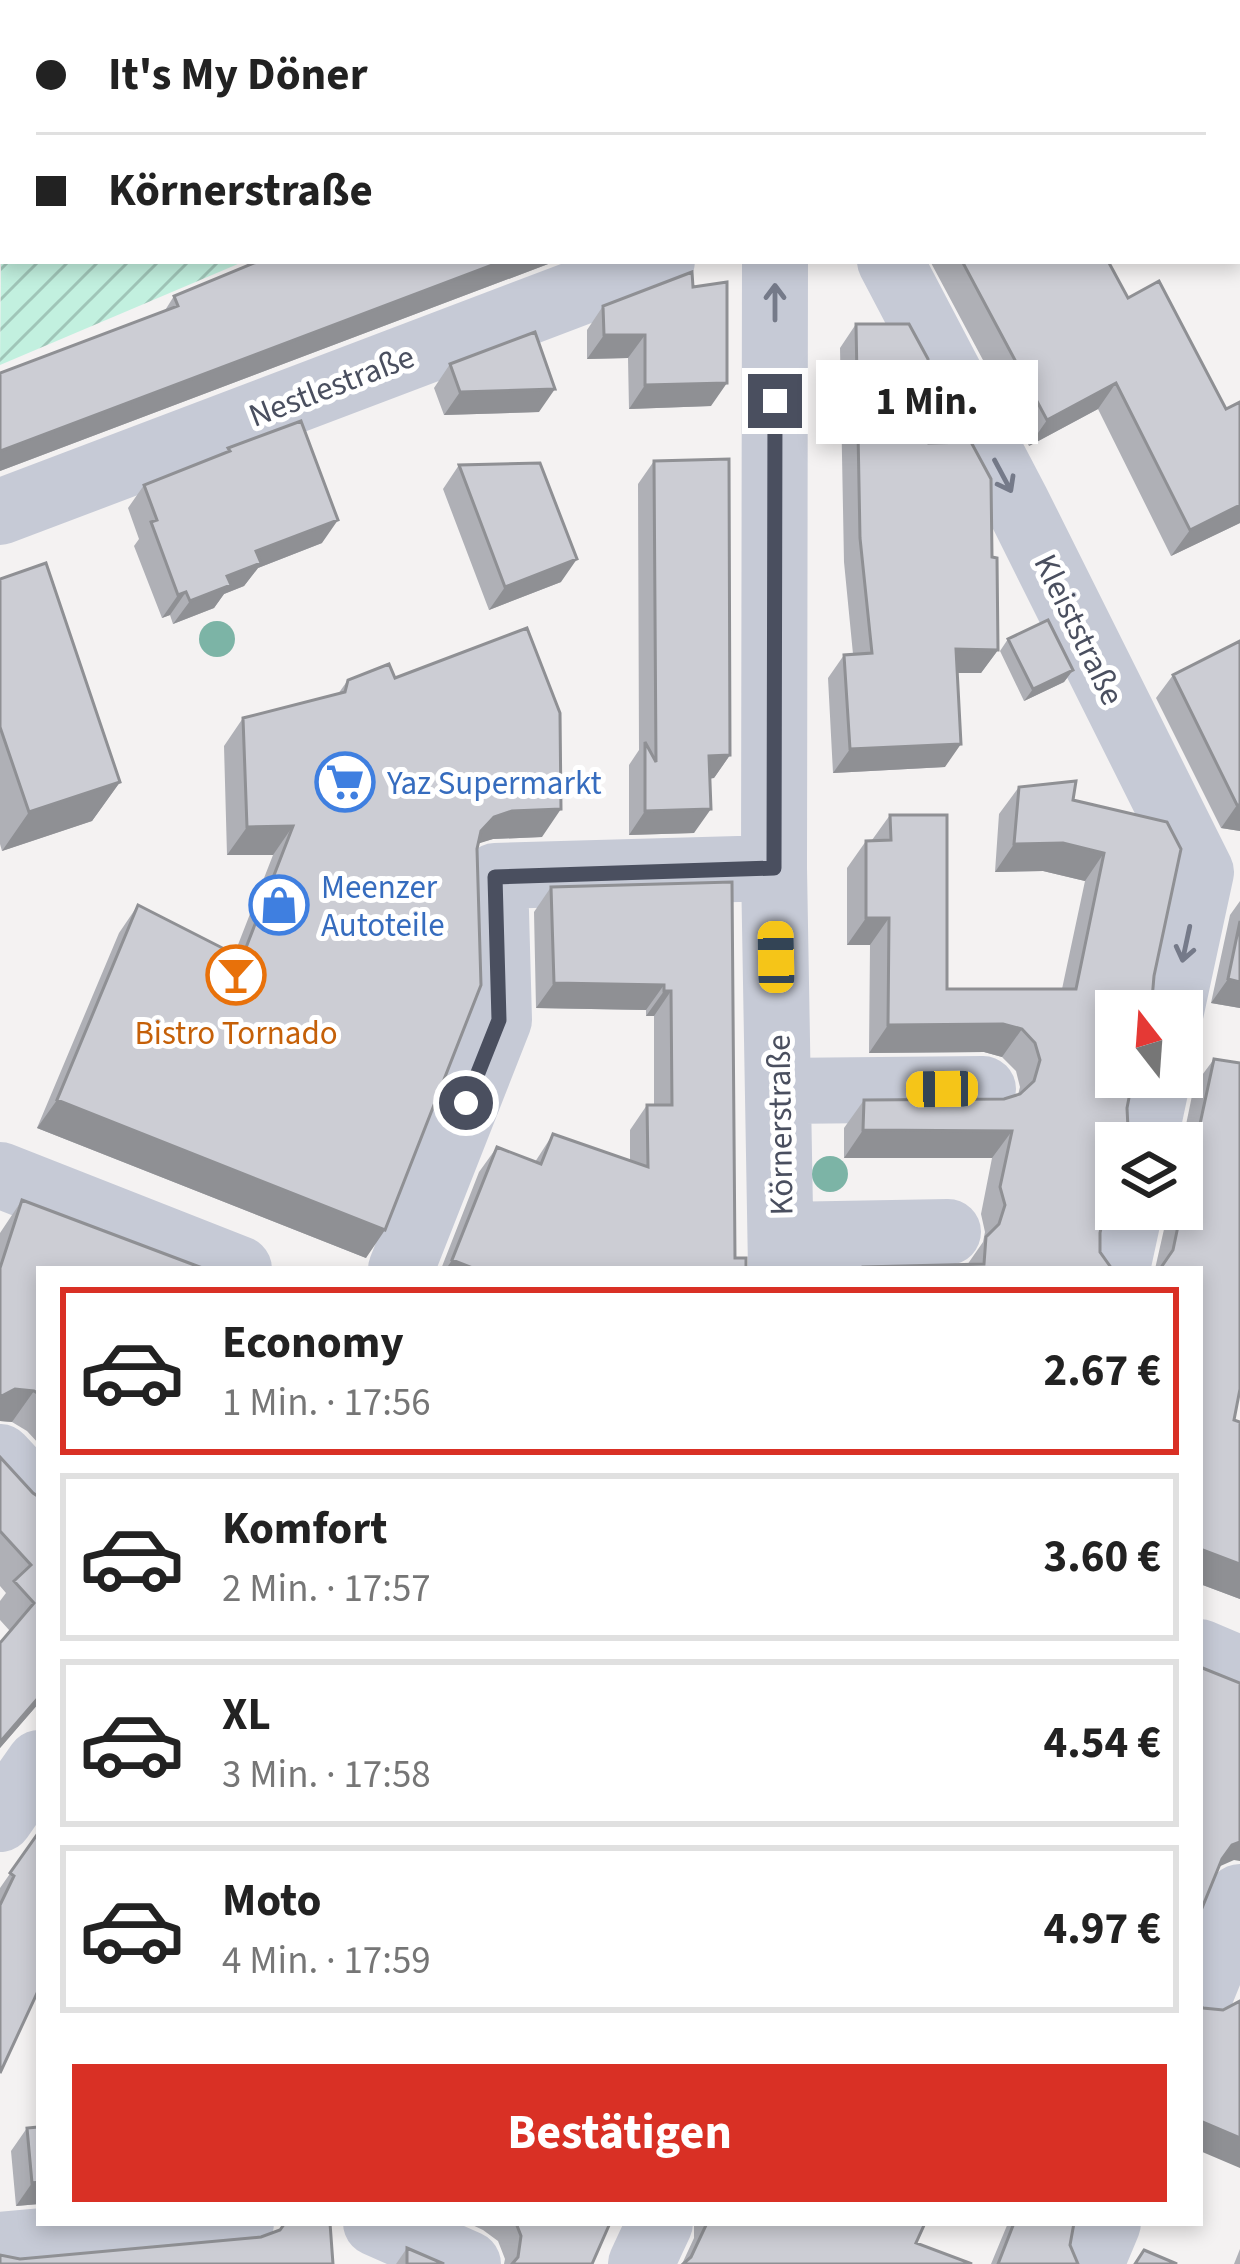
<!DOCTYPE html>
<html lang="de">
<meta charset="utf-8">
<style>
body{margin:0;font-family:"Source Sans 3",sans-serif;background:#f2f2f2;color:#222;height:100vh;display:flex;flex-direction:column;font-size:45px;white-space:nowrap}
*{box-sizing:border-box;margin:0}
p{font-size:39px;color:#767676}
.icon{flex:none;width:66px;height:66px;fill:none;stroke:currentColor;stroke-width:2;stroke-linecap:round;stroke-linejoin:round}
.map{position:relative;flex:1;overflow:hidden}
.sheet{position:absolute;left:36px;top:1266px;width:1167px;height:960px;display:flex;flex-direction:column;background:#fff;border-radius:0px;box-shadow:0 6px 18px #0003}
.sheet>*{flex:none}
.hud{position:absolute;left:0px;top:0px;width:1242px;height:264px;box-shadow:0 6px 18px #0003;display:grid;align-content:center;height:264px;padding:0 36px;background:#fff}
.needle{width:78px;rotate:343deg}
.tools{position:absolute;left:1095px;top:990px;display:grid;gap:24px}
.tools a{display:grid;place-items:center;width:108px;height:108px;border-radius:0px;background:#fff;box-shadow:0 6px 18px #0003;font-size:60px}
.end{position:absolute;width:54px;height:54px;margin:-27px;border:15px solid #4a4f5f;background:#fff;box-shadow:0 0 0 6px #fff}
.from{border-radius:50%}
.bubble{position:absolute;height:84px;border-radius:0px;background:#fff;box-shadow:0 6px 18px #0003;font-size:39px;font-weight:700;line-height:84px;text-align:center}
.car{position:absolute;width:36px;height:72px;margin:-36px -18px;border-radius:15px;box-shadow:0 0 9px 3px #0007;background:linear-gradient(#f5c518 24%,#345 0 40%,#f5c518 0 76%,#345 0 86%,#f5c518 0)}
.hud b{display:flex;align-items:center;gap:42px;height:114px;font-size:45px}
.hud b+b{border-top:3px solid #e0e0e0}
.hud i{width:30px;height:30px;background:#222}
ul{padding:21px 0 0;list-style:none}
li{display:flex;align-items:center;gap:36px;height:168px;margin:0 24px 18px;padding:0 12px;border:6px solid #e0e0e0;border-radius:0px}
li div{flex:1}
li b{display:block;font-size:45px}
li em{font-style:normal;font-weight:700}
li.current{border-color:#d93025}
li>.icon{width:108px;height:108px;stroke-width:1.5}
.primary-button{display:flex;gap:24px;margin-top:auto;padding:24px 36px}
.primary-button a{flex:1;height:138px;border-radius:0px;background:#d93025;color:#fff;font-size:48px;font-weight:700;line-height:138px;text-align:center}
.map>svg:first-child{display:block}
.garden{fill:url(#garden-furrows)}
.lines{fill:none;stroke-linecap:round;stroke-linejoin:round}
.minor{stroke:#c6cad6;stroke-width:66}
.tree{fill:#7cb4a6}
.wall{fill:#afb0b6}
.shaded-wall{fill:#8f9094}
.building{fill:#cccdd4;stroke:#8f9094;stroke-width:3}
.oneway{stroke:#757a89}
.route{stroke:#4a4f5f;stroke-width:15}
.labels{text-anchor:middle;stroke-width:10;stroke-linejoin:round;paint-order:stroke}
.street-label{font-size:33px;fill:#4a4f5f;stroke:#fff}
.shop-label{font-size:33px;fill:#366cbe;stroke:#fff;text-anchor:start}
.food-label{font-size:33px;fill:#c56008;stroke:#fff}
</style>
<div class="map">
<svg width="1240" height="2264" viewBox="0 0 1240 2264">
<defs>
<pattern id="garden-furrows" width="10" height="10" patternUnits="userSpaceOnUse" patternTransform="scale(3)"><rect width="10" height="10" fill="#c2f0df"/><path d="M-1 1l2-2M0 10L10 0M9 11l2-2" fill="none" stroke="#a0c5b8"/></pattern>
</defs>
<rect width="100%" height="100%" fill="#f4f2f2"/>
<path class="garden" d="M3,64V261H245L0,365Z"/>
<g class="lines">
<path class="minor" d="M772,3V0
M1239,7L1240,6
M775,261L774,868L781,1269
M890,261L1017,503L1201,872L1171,1011
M0,512L662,261
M778,1091L983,1089
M1144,1143L1158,1077
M0,1175L239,1269
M781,1235L948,1232
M401,1269L499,1020L495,876L774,868
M1117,1269L1130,1209
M0,1457L39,1499
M1200,1652L1240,1669
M0,1819L39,1763
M1200,1996L1240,1897
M376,2223L468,2264
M0,2245L241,2223
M641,2264L660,2223
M1091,2264L1108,2223"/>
</g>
<g class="tree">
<circle cx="217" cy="639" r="18"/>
<circle cx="830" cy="1174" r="18"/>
</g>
<path class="wall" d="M596,0H704L702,3H597Z
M556,261L0,471V373L164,312L174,296Z
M930,261H1108L1128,298L1226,409L1240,402V523L1171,556L1098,409L1029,446Z
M693,287L711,406L629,409L628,358L587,359V330L603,306Z
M856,324L929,443L992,557L998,650L981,673H957L945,767L833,773L828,678L844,655L853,654L844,562L840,348Z
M450,364L539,412L444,415L434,388Z
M228,448L322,543L258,568L244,586L224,594L214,608L173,624L170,615L162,618L134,546L139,539L128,508L144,485L225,453Z
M654,461L730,755L714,778L710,779L694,833L629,835V765L639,750L638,484Z
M459,465L561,582L489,610L443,489Z
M0,579L120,782L92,821L2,851L0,844Z
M1008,639L1073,670L1064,682L1024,701L1000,651Z
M1240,641V831L1221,828L1156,698L1173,675Z
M395,678L542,837L493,839L478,843L366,1258L37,1128L119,933L138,905L234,955L273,855H227L224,746L243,718L338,694L348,680Z
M1019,787L1167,822L1116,1011L1112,1179L1100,1233V1252L1112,1269H862L863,1267L967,1265L983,1242L985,1232L981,1214L992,1158H844V1128L864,1100L1004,1099L1018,1095L1020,1087L1016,1071L1002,1057L984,1052L869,1053L870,945H847V868L866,841L872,840L890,815L947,989H1062L1085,881L1043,871L995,872L999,814Z
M732,882L735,1258L746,1269H441L479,1172L497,1147L535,1162L553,1134L630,1161V1130L647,1105H654V1016H646V1010L536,1008L534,912L551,887Z
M1240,901V1008L1211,1003L1230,915Z
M1214,1059L1234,1420L1240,1422V1599L1200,1584V1269H1155L1167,1216L1166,1209H1182V1144L1194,1086Z
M22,1200L39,1269V1444L27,1431L12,1422L0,1421V1233Z
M0,1457L33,1493L39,1497V1703L0,1748V1643L10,1631L0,1620V1601L6,1593L0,1586Z
M39,1832L0,2073V1888Z
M27,2128L39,2204L16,2206L11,2151Z
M468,2223H610L592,2264H504L505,2259L498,2241L483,2230Z
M694,2223H925L682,2264L694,2238Z
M1008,2223H1074L1070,2245L1078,2264H991Z
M407,2248L444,2264H396Z
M1240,2249V2264H1234Z"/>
<path class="shaded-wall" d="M689,0H704L702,3H681Z
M1112,0H1149L1142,3H1105Z
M503,261H556L0,471V451Z
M604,335H645L628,358L587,359Z
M727,383L711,406L629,409L645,385Z
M1116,383L1098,409L1029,446L1047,420Z
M555,389L539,412L444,415L460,392Z
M1240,505V523L1171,556L1190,530Z
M338,520L322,543L258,568L244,586L224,594L214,608L173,624L190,601L227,576L256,551Z
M577,559L561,582L489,610L505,587Z
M186,592L170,615L162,618L178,595Z
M956,649L998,650L981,673H940Z
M1073,670L1064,682L1024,701L1033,689Z
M961,744L945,767L833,773L850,749Z
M730,755L714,778L693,779L709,756Z
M120,782L92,821L2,851L29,812Z
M1237,805H1240V831L1221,828Z
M561,809L542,837L493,839L474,845L481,831L494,817L512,811Z
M711,809L694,833L629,835L645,811Z
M293,826L273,855H227L247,827Z
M1063,843L1104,853L1085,881L1043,871L995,872L1014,844Z
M866,918H889L870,945H847Z
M1228,979L1240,982V1008L1211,1003Z
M554,983L664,985L646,1010L536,1008Z
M664,991H671L654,1016H646Z
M1003,1024L1022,1029L1002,1057L984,1052L869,1053L888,1025Z
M57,1100L385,1230L366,1258L37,1128Z
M863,1130L1012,1131L992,1158H844Z
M452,1260L475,1269H446Z
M15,1389L34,1391L12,1422L0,1421V1397Z
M1200,1549L1240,1564V1599L1200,1584Z
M39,1697V1703L0,1748V1742Z
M1240,1842V1861L1234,1860L1216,1868L1232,1845Z
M1200,2121L1240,2138V2168L1200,2151Z
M39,2182V2204L16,2206L32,2183Z"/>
<path class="building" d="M631,0H689L681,3H632Z
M915,0H1112L1105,3H909Z
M1240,78V140L1239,141V79Z
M259,261H503L0,451V373L178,306L174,296Z
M962,261H1108L1128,298L1159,281L1226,409L1240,402V505L1190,530L1116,383L1047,420Z
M692,272L693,287L727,282V383L645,385V335H604L603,306Z
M856,324H909L928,359L929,443L971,442L991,479L992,557L997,558L998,650L956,649L961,744L850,749L844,655L872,653L860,538Z
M535,332L555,389L460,392L450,364Z
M301,421L338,520L256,551L261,563L227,576L231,585L190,601L186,592L178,595L151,522L157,520L144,485L230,451L228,448Z
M729,459L730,755L709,756L711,809L645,811V742L656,762L654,461Z
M540,463L577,559L505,587L459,465Z
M46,563L120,782L29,812L0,727V579Z
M1048,620L1073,670L1033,689L1008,639Z
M527,628L560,713L561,809L512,811L494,817L481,831L477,849L481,985L385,1230L57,1100L138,905L242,958L293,826L247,827L243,718L345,692L348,680L389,664L395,678Z
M1240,641V805H1237L1173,675Z
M1076,781L1073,800L1167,822L1181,849L1154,976L1151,1011H1116V1077H1133L1127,1108L1128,1128L1140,1143H1116V1167L1113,1172L1100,1233V1252L1112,1269H863V1267L984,1264L986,1237L999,1224L1005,1205L1000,1187L1012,1131L863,1130L864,1100L1004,1099L1020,1094L1034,1081L1040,1060L1035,1043L1022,1029L1003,1024L888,1025L889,918H866V841L891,840L890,815H947V989H1076L1104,853L1063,843L1014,844L1019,787Z
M732,882L735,1258H746V1269H475L452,1260L497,1147L541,1164L553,1134L648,1167L647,1105H672L671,991H664V985L554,983L551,887Z
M1240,921V982L1228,979Z
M1214,1059L1240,1063V1389L1234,1420L1240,1422V1564L1200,1549V1269H1160L1173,1250L1186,1188L1185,1169L1182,1166V1146L1190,1141L1200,1124Z
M22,1200L205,1269H39V1394L34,1391L15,1389L0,1397V1268Z
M0,1457L33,1493L39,1497V1697L0,1742V1643L34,1603L14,1581L31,1565L0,1531Z
M1200,1667L1240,1683V1842L1232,1845L1222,1859L1200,1913Z
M39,1832V1989L0,2073V1905L14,1876L10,1873Z
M1240,2001V2138L1200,2121V2005L1203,2008L1223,2010Z
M39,2127V2182L32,2183L27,2128Z
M285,2223H330L333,2264H0V2255L20,2259L261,2237L280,2230Z
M516,2223H610L592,2264H512L518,2257L521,2236Z
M707,2223H925L916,2243L972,2264H683L691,2257Z
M1014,2223H1074L1070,2245L1078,2264H998Z
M407,2248L444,2264H407Z
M1144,2250L1177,2264H1135Z"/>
<defs><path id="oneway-shaft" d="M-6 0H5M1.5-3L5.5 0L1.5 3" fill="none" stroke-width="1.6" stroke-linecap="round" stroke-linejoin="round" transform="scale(3)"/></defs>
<g class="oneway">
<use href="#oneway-shaft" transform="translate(775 302) rotate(-90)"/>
<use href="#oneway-shaft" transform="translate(1003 476) rotate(62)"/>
<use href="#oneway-shaft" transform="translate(1186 944) rotate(102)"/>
</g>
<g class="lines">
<path class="route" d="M466,1103L499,1020L495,877L774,868L775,401"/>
</g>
<defs>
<symbol id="supermarket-ring" viewBox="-11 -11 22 22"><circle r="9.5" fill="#fff" stroke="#3f7fe0" stroke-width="1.5"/><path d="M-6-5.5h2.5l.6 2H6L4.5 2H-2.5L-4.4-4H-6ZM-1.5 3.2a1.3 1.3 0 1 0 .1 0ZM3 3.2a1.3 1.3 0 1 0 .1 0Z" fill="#3f7fe0"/></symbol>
<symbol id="shop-ring" viewBox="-11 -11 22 22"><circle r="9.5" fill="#fff" stroke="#3f7fe0" stroke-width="1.5"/><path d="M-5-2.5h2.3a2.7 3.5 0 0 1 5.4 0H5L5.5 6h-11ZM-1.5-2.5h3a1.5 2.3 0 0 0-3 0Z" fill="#3f7fe0"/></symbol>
<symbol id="bar-ring" viewBox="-11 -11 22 22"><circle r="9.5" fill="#fff" stroke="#e8710a" stroke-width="1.5"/><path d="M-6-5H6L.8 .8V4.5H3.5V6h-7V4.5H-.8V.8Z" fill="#e8710a"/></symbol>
</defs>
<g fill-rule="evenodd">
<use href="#supermarket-ring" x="312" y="749" width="66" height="66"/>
<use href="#shop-ring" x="246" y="872" width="66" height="66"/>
<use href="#bar-ring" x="203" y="942" width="66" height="66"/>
</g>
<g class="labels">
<g class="street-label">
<text transform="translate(331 385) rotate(-21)" y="12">Nestlestraße</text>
<text transform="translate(1080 629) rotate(64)" y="12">Kleiststraße</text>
<text transform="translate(779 1125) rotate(-91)" y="12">Körnerstraße</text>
</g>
<g class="shop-label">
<text x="387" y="794">Yaz Supermarkt</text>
<text x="321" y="898">Meenzer<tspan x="321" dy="38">Autoteile</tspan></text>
</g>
<g class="food-label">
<text x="236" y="1044">Bistro Tornado</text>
</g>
</g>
</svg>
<div class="tools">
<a><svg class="needle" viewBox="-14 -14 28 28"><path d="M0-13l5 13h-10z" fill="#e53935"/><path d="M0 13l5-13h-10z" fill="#767676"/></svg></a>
<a><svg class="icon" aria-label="layers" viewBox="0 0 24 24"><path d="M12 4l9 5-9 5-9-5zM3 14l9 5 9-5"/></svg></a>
</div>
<i class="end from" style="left:466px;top:1103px"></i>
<i class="end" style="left:775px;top:401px"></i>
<div class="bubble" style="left:816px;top:360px;width:222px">1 Min.</div>
<i class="car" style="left:776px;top:957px;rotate:359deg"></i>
<i class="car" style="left:942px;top:1089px;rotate:269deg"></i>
<div class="hud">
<b><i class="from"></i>It's My Döner</b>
<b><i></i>Körnerstraße</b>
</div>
<section class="sheet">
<ul>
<li class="current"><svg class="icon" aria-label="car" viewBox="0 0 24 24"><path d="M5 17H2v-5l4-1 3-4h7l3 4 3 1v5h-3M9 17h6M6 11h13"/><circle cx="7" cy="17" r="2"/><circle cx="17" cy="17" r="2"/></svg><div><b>Economy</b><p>1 Min. · 17:56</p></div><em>2.67 €</em></li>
<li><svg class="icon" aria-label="car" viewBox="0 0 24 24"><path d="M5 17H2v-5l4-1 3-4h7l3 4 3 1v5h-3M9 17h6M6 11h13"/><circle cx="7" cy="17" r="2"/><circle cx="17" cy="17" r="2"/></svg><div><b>Komfort</b><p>2 Min. · 17:57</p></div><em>3.60 €</em></li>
<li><svg class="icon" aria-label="car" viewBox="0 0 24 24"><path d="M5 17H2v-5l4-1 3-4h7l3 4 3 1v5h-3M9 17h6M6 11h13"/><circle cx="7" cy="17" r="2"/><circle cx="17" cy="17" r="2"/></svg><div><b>XL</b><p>3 Min. · 17:58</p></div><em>4.54 €</em></li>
<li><svg class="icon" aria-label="car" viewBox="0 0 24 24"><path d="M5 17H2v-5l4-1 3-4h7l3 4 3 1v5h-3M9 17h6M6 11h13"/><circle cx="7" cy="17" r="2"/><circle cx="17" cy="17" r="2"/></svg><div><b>Moto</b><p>4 Min. · 17:59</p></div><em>4.97 €</em></li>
</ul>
<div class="primary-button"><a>Bestätigen</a></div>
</section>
</div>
